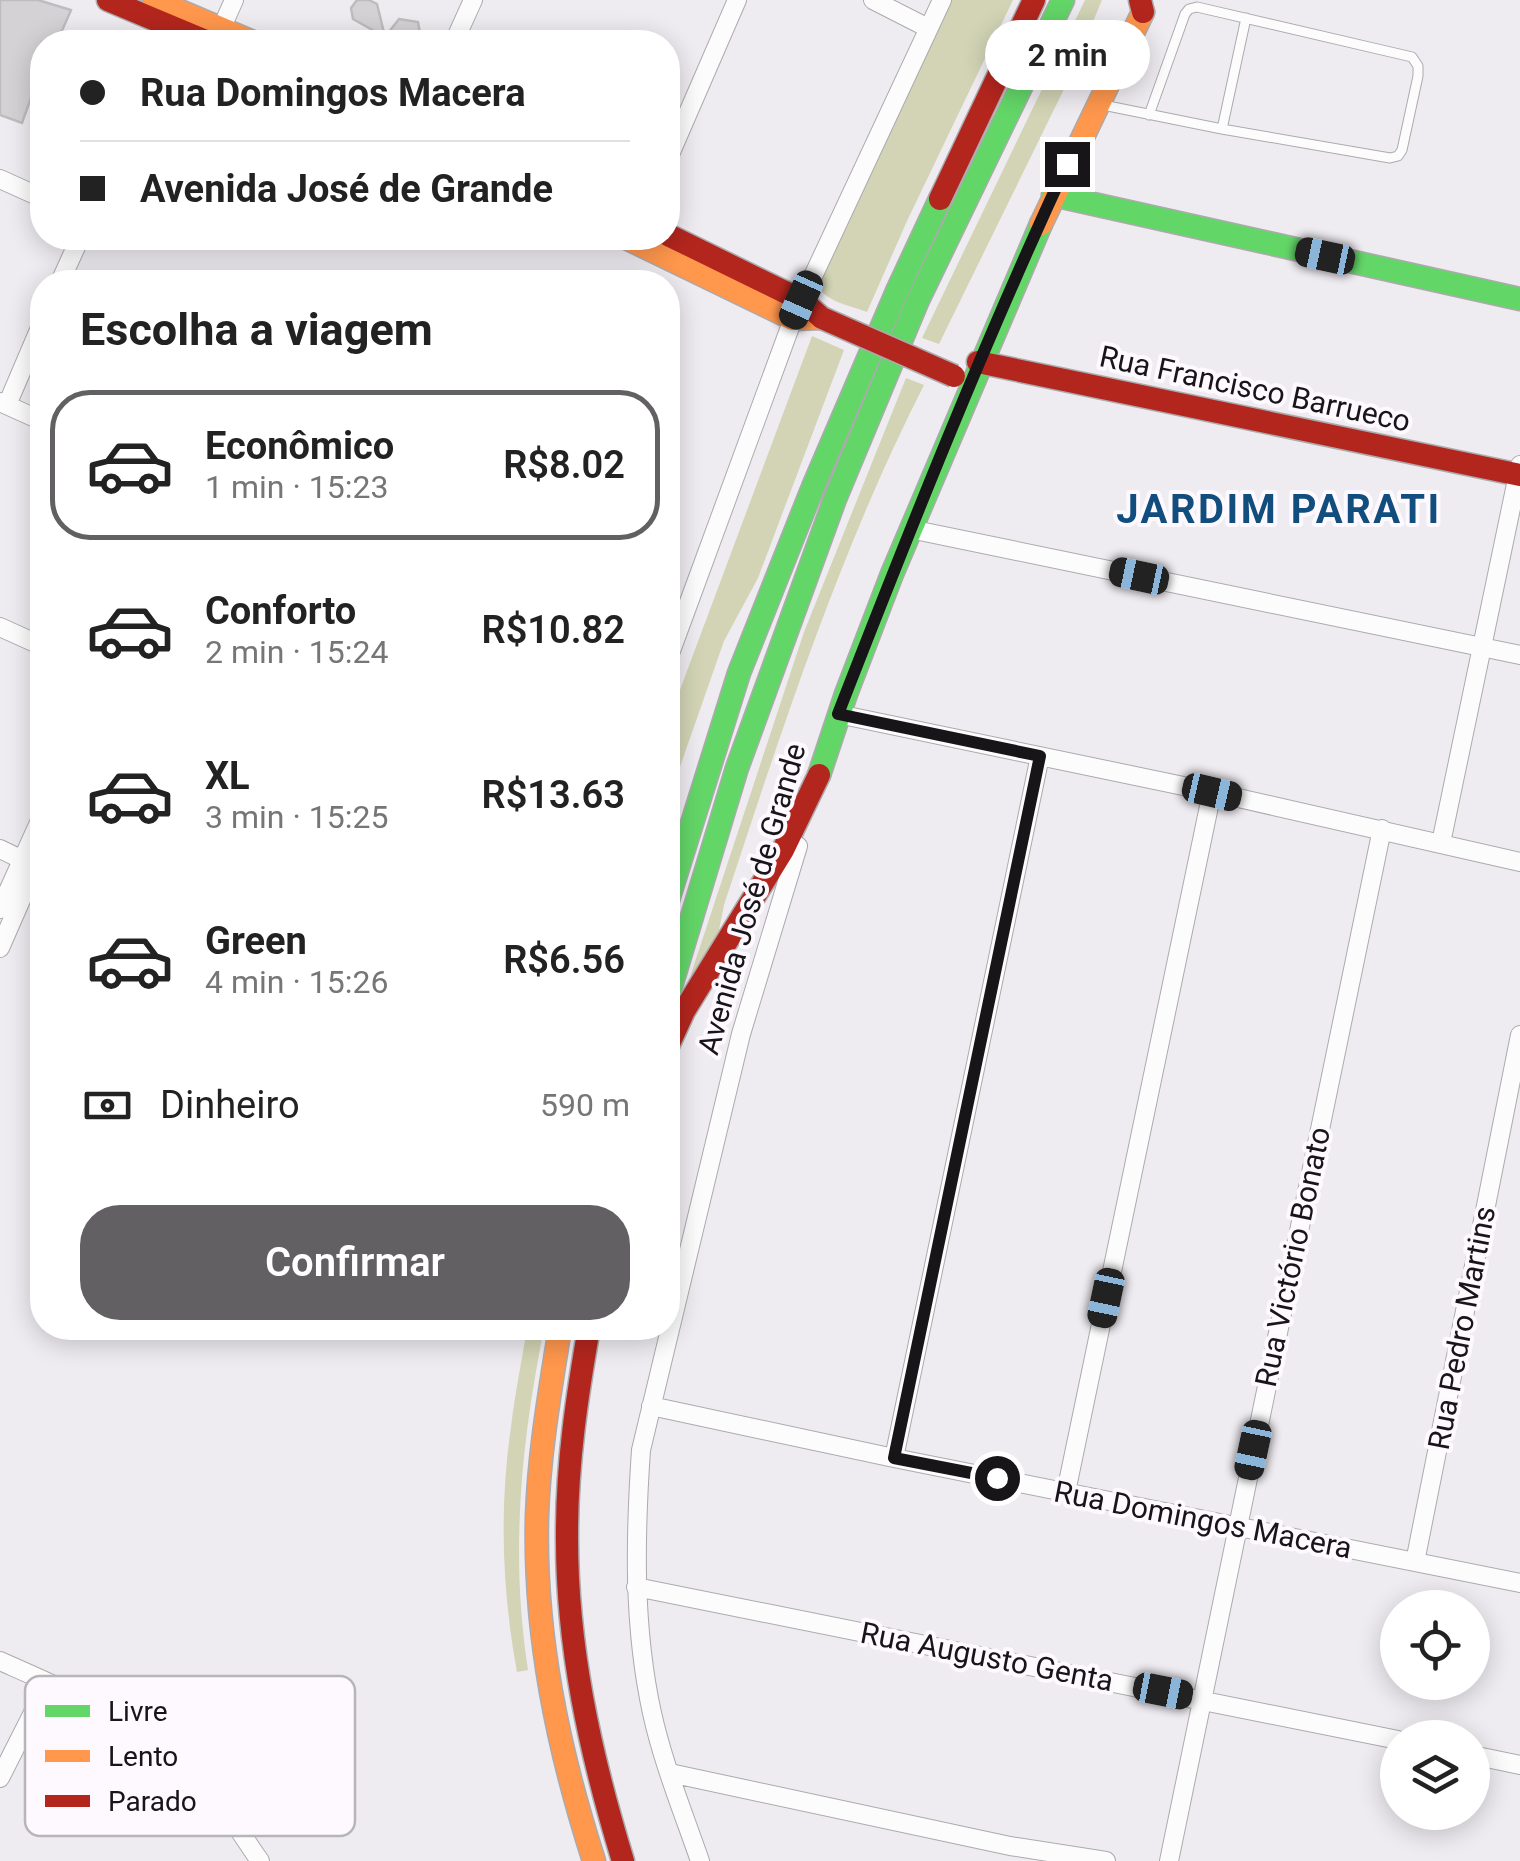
<!DOCTYPE html>
<html lang="pt">
<meta charset="utf-8">
<style>
body{margin:0;font-family:Roboto,sans-serif;background:#f6f6f6;color:#222;height:100vh;display:flex;flex-direction:column;font-size:38px;white-space:nowrap}
*{box-sizing:border-box;margin:0}
p{font-size:32px;color:#767676}
.icon{flex:none;width:55px;height:55px;fill:none;stroke:currentColor;stroke-width:2;stroke-linecap:round;stroke-linejoin:round}
.map{position:relative;flex:1;overflow:hidden}
.panel{position:absolute;left:30px;top:270px;width:650px;height:1070px;display:flex;flex-direction:column;background:#fff;border-radius:40px;box-shadow:0 5px 25px #0003}
.panel>*{flex:none}
.banner{position:absolute;left:30px;top:30px;width:650px;height:220px;border-radius:40px;box-shadow:0 5px 25px #0003;display:grid;align-content:center;height:220px;padding:0 50px;background:#fff}
.buttons{position:absolute;left:1380px;top:1590px;display:grid;gap:20px}
.buttons a{display:grid;place-items:center;width:110px;height:110px;border-radius:50%;background:#fff;box-shadow:0 5px 25px #0003;font-size:50px}
.end{position:absolute;width:45px;height:45px;margin:-22px;border:12px solid #171518;background:#fff;box-shadow:0 0 0 5px #fff}
.from{border-radius:50%}
.bubble{position:absolute;height:70px;border-radius:35px;background:#fff;box-shadow:0 5px 25px #0003;font-size:32px;font-weight:600;line-height:70px;text-align:center}
.car{position:absolute;width:30px;height:60px;margin:-30px -15px;border-radius:12px;box-shadow:0 0 8px 2px #0007;background:linear-gradient(#222 24%,#8ab4d8 0 40%,#222 0 76%,#8ab4d8 0 86%,#222 0)}
.banner b{display:flex;align-items:center;gap:35px;height:95px;font-size:38px}
.banner b+b{border-top:2px solid #e0e0e0}
.banner i{width:25px;height:25px;background:#222}
ul{padding:0;list-style:none}
li{display:flex;align-items:center;gap:30px;height:150px;margin:0 20px 15px;padding:0 30px;border:5px solid transparent;border-radius:40px}
li div{flex:1}
li b{display:block;font-size:38px}
li em{font-style:normal;font-weight:600}
li.current{border-color:#636064}
li>.icon{width:90px;height:90px;stroke-width:1.5}
h2{padding:0 50px;font-size:45px;line-height:120px}
.pay{display:flex;align-items:center;gap:25px;height:110px;padding:0 50px;font-size:38px}
.pay p{margin-inline-start:auto}
.button{display:flex;gap:20px;margin-top:auto;padding:20px 50px}
.button a{flex:1;height:115px;border-radius:40px;background:#636064;color:#fff;font-size:40px;font-weight:600;line-height:115px;text-align:center}
.map>svg:first-child{display:block}
.green{fill:#d2d4b5}
.building{fill:#d5d2d5;stroke:#bfbcbe;stroke-width:2.5}
.lines{fill:none;stroke-linecap:round;stroke-linejoin:round}
.lane-casing{stroke:#acaaad;stroke-width:11}
.street-casing{stroke:#acaaad;stroke-width:20}
.fast-casing{stroke:#acaaad;stroke-width:25}
.slow-casing{stroke:#acaaad;stroke-width:25}
.jam-casing{stroke:#acaaad;stroke-width:25}
.lane{stroke:#fdfcfd;stroke-width:9}
.street{stroke:#fdfcfd;stroke-width:18}
.fast{stroke:#63d668;stroke-width:22}
.slow{stroke:#ff974d;stroke-width:22}
.jam{stroke:#b3261e;stroke-width:22}
.jam-bridge-casing{stroke:#acaaad;stroke-width:25;stroke-linecap:butt}
.jam-bridge{stroke:#b3261e;stroke-width:22}
.route{stroke:#171518;stroke-width:12}
.labels{text-anchor:middle;stroke-width:8;stroke-linejoin:round;paint-order:stroke}
.street-label{font-size:30px;fill:#171518;stroke:#fdf9fe}
.district-label{font-size:40px;font-weight:bold;letter-spacing:2.5px;fill:#114d7d;stroke:#fdf9fe}
.key{fill:#fdf9fe;stroke:#b8b5b9;stroke-width:2.5}
.key-label{font-size:28px;fill:#171518}
</style>
<div class="map">
<svg width="1520" height="1861" viewBox="0 0 1520 1861">
<rect width="100%" height="100%" fill="#efecf1"/>
<path class="green" d="M949,0H1013L907,221L867,312C849,305 821,301 816,281Z
M1085,0H1102L1070,77L939,344L922,338Z
M812,336L844,350L758,578L724,641L668,801V722Z
M906,378L924,385C840,550 782,729 724,905L718,935L690,977L804,632Z
M527,1328H544C521,1444 510,1553 528,1670L517,1672C502,1591 499,1508 511,1427C515,1393 522,1360 527,1328Z"/>
<path class="building" d="M0,0H38L71,10L57,42H42V80L36,97L32,95L22,123L0,115Z
M357,0H369L377,4L385,37L353,19L351,8Z
M399,19L418,22L420,33L415,42H393L385,37Z"/>
<g class="lines">
<defs>
<path id="lane" d="M1098,104L1222,129L1390,158L1398,156L1402,150L1418,76V66L1412,57L1197,7L1189,9L1185,14L1149,115
M1222,129L1246,18"/>
<path id="street" d="M873,0L928,28
M218,36L234,0
M454,42L473,0
M668,159L737,0
M0,179L42,198
M60,282L80,238
M0,402L42,421
M7,405L42,323
M910,529L1520,655
M0,627L42,646
M668,659L793,319L942,0
M838,714L1212,792L1520,862
M1441,843L1520,465
M0,849L33,865
M0,909L42,816
M0,948L42,852
M651,1406L894,1458L1520,1583
M894,1458L1040,756
M1066,1492L1212,792
M1415,1562L1520,1035
M636,1587L1398,1740
M0,1661C70,1692 146,1723 200,1780C223,1803 241,1834 260,1861
M1472,1755L1520,1765
M670,1773L1010,1846L1106,1861
M0,1778L48,1683
M700,1861C683,1812 663,1763 652,1713C633,1626 635,1538 641,1450L741,1034L798,846
M1169,1861L1382,829"/>
<path id="fast" d="M1053,195L1520,299
M819,775L846,694L892,574L1041,224
M668,900L739,673L813,487L898,289L940,199
M668,996L737,768L835,499L918,300L1063,0"/>
<path id="slow" d="M154,0L253,42
M1041,224L1143,12
M626,238L793,319L822,318
M560,1328C550,1391 539,1453 537,1517C534,1635 558,1749 594,1861"/>
<path id="jam" d="M108,0L208,42
M1140,0L1143,12
M940,199L1034,0
M668,235L801,300L822,318
M978,362L1520,475
M668,1046L684,1011L783,850L819,775
M589,1328C577,1396 567,1463 567,1532C566,1645 590,1753 623,1861"/>
</defs>
<use href="#lane" class="lane-casing"/>
<use href="#street" class="street-casing"/>
<use href="#fast" class="fast-casing"/>
<use href="#slow" class="slow-casing"/>
<use href="#jam" class="jam-casing"/>
<use href="#lane" class="lane"/>
<use href="#street" class="street"/>
<use href="#fast" class="fast"/>
<use href="#slow" class="slow"/>
<use href="#jam" class="jam"/>
<defs>
<path id="jam-bridge" d="M822,318L954,376"/>
</defs>
<use href="#jam-bridge" class="jam-bridge-casing"/>
<use href="#jam-bridge" class="jam-bridge"/>
</g>
<g class="lines">
<path class="route" d="M997,1478L894,1458L1040,756L838,714C910,529 983,345 1067,164"/>
</g>
<g class="labels">
<g class="street-label">
<text transform="translate(1255 389) rotate(12)" y="10">Rua Francisco Barrueco</text>
<text transform="translate(752 899) rotate(-74)" y="10">Avenida José de Grande</text>
<text transform="translate(1293 1257) rotate(-78)" y="10">Rua Victório Bonato</text>
<text transform="translate(1462 1328) rotate(-79)" y="10">Rua Pedro Martins</text>
<text transform="translate(1203 1520) rotate(11)" y="10">Rua Domingos Macera</text>
<text transform="translate(987 1657) rotate(11)" y="10">Rua Augusto Genta</text>
</g>
<g class="district-label">
<text x="1279" y="523">JARDIM PARATI</text>
</g>
</g>
<rect x="25" y="1676" width="330" height="160" rx="15" class="key"/>
<rect x="45" y="1705" width="45" height="12" fill="#63d668"/>
<rect x="45" y="1750" width="45" height="12" fill="#ff974d"/>
<rect x="45" y="1795" width="45" height="12" fill="#b3261e"/>
<g class="key-label">
<text x="108" y="1721">Livre</text>
<text x="108" y="1766">Lento</text>
<text x="108" y="1811">Parado</text>
</g>
</svg>
<div class="buttons">
<a><svg class="icon" aria-label="locate" viewBox="0 0 24 24"><circle cx="12" cy="12" r="6"/><path d="M12 2v4M12 18v4M2 12h4M18 12h4"/></svg></a>
<a><svg class="icon" aria-label="layers" viewBox="0 0 24 24"><path d="M12 4l9 5-9 5-9-5zM3 14l9 5 9-5"/></svg></a>
</div>
<i class="end from" style="left:997px;top:1478px"></i>
<i class="end" style="left:1067px;top:164px"></i>
<div class="bubble" style="left:985px;top:20px;width:165px">2 min</div>
<i class="car" style="left:1325px;top:256px;rotate:282deg"></i>
<i class="car" style="left:801px;top:300px;rotate:204deg"></i>
<i class="car" style="left:1139px;top:576px;rotate:282deg"></i>
<i class="car" style="left:1212px;top:792px;rotate:103deg"></i>
<i class="car" style="left:1106px;top:1298px;rotate:192deg"></i>
<i class="car" style="left:1253px;top:1450px;rotate:192deg"></i>
<i class="car" style="left:1163px;top:1691px;rotate:101deg"></i>
<div class="banner">
<b><i class="from"></i>Rua Domingos Macera</b>
<b><i></i>Avenida José de Grande</b>
</div>
<section class="panel">
<h2>Escolha a viagem</h2>
<ul>
<li class="current"><svg class="icon" aria-label="car" viewBox="0 0 24 24"><path d="M5 17H2v-5l4-1 3-4h7l3 4 3 1v5h-3M9 17h6M6 11h13"/><circle cx="7" cy="17" r="2"/><circle cx="17" cy="17" r="2"/></svg><div><b>Econômico</b><p>1 min · 15:23</p></div><em>R$8.02</em></li>
<li><svg class="icon" aria-label="car" viewBox="0 0 24 24"><path d="M5 17H2v-5l4-1 3-4h7l3 4 3 1v5h-3M9 17h6M6 11h13"/><circle cx="7" cy="17" r="2"/><circle cx="17" cy="17" r="2"/></svg><div><b>Conforto</b><p>2 min · 15:24</p></div><em>R$10.82</em></li>
<li><svg class="icon" aria-label="car" viewBox="0 0 24 24"><path d="M5 17H2v-5l4-1 3-4h7l3 4 3 1v5h-3M9 17h6M6 11h13"/><circle cx="7" cy="17" r="2"/><circle cx="17" cy="17" r="2"/></svg><div><b>XL</b><p>3 min · 15:25</p></div><em>R$13.63</em></li>
<li><svg class="icon" aria-label="car" viewBox="0 0 24 24"><path d="M5 17H2v-5l4-1 3-4h7l3 4 3 1v5h-3M9 17h6M6 11h13"/><circle cx="7" cy="17" r="2"/><circle cx="17" cy="17" r="2"/></svg><div><b>Green</b><p>4 min · 15:26</p></div><em>R$6.56</em></li>
</ul>
<div class="pay"><svg class="icon" aria-label="cash" viewBox="0 0 24 24"><path d="M3 7h18v10H3z"/><circle cx="12" cy="12" r="2"/></svg>Dinheiro<p>590 m</p></div>
<div class="button"><a>Confirmar</a></div>
</section>
</div>
